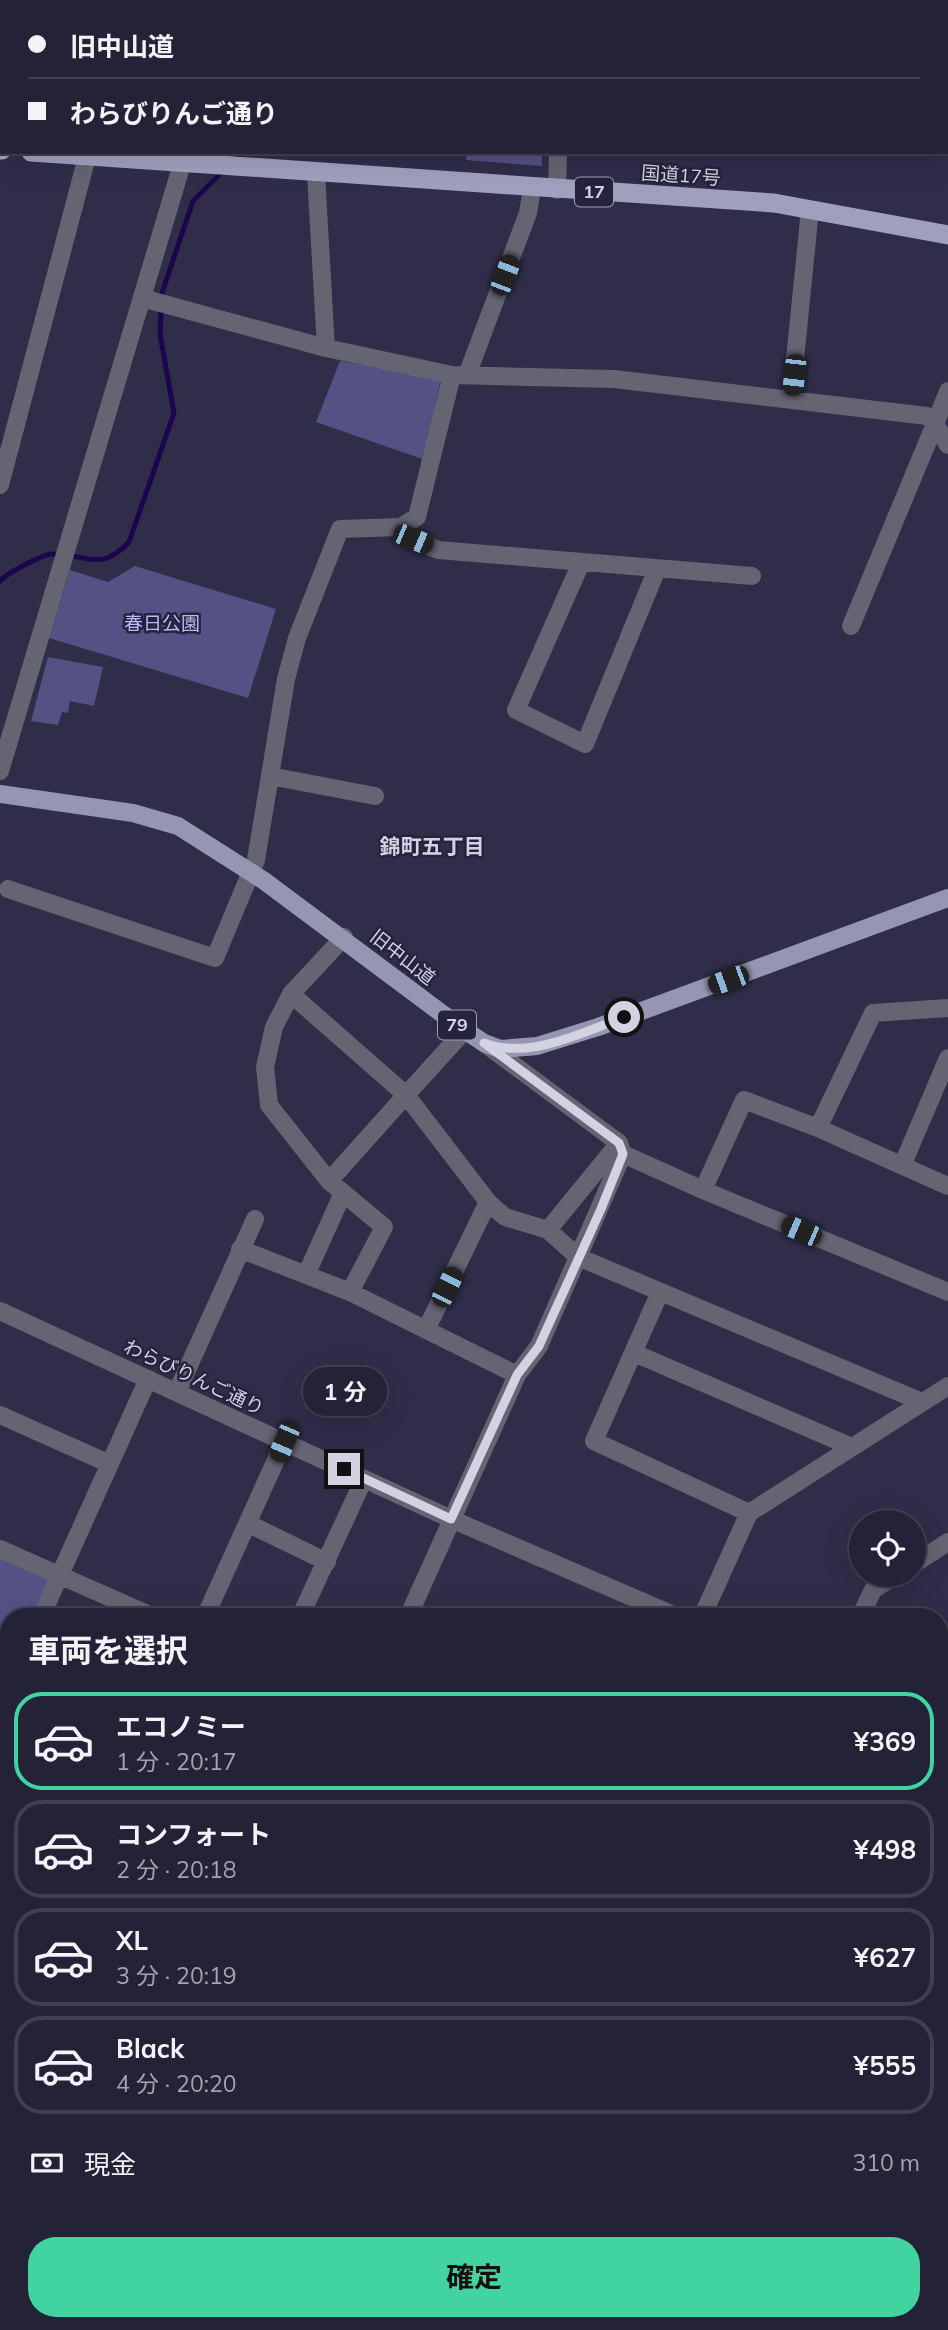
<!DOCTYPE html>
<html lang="ja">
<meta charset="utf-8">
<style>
body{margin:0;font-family:Mulish,"Noto Sans JP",sans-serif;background:#2b2a3e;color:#f1f3f6;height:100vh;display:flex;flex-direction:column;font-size:26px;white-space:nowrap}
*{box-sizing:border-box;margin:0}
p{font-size:23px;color:#a3a4ad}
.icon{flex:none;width:38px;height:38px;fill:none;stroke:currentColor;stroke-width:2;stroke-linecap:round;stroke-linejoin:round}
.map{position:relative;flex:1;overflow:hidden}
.details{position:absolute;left:0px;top:1608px;width:948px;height:723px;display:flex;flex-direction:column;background:#232236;border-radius:28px 28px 0 0;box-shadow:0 7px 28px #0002,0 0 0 2px #403f51}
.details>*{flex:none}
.guide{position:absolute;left:0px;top:0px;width:948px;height:154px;box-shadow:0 7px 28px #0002,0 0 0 2px #403f51;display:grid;align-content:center;height:154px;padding:0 28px;background:#232236}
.tools{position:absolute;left:849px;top:1510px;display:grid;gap:14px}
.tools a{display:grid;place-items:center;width:77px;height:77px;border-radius:50%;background:#232236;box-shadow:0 7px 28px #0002,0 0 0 2px #403f51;font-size:35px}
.end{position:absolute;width:32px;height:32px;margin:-16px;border:9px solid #d2d2e3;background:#111;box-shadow:0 0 0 4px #111}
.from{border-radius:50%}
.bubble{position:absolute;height:49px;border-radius:24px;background:#232236;box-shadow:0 7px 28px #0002,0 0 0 2px #403f51;font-size:23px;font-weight:700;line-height:49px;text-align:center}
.car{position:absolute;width:21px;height:42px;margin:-21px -10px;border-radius:9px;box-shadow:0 0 5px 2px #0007;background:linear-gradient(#222 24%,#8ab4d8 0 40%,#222 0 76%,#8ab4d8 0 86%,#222 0)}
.guide b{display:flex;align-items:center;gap:24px;height:66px;font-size:26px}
.guide b+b{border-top:2px solid #403f51}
.guide i{width:18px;height:18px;background:#f1f3f6}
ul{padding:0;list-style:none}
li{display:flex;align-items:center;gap:21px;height:98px;margin:0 14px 10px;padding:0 14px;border:4px solid #403f51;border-radius:28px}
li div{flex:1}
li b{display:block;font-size:26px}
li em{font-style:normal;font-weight:700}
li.selected{border-color:#42d4a0}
li>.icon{width:63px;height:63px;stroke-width:1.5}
h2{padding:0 28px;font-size:32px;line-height:84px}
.pay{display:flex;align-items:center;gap:18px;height:77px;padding:0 28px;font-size:26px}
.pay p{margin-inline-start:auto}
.primary-button{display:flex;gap:14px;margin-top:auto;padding:14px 28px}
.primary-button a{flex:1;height:80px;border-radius:28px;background:#42d4a0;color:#111;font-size:28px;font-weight:700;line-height:80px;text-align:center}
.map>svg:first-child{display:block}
.green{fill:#545184}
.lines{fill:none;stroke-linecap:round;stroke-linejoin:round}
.stream{stroke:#1b054c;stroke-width:5}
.minor{stroke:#646472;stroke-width:18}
.tertiary{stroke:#646472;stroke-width:18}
.primary{stroke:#9696b2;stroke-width:18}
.trunk{stroke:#a0a0be;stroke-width:19}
.route{stroke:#d2d2e3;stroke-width:9}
.labels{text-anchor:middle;stroke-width:5;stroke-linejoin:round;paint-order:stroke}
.shield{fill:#25233d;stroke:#9e9eb1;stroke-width:2}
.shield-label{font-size:18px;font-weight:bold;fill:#d2d2e3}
.street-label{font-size:19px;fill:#d2d2e3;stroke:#25233d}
.park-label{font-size:19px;fill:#bbb9f7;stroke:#25233d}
.neighbourhood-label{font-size:21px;font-weight:bold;fill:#d2d2e3;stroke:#25233d}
</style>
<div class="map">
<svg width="948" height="2330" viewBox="0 0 948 2330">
<rect width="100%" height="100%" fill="#2f2d48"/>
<path class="green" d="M467,152H542V166L466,160Z
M340,361L441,378L425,460L316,422Z
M135,566L276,609L248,698L49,638L70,570L108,582Z
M48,657L103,667L94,706L70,701L68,713L62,712L58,725L31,721Z
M0,1549L60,1577L41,1617H9V1685L0,1700Z"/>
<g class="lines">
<path class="stream" d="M404,2L406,0
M234,161L242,152
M0,581C6,574 44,553 53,554C88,554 100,573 129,542L174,413L160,334L162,293L193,201L224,170"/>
<path class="minor" d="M89,2V0
M160,2V0
M346,2V0
M390,2L392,0
M561,2V0
M316,174L326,348
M557,190L558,152
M142,298L326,348L452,375L614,379L927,416L935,424L851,626
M467,375L528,213L532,188
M791,399L810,210
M0,485L87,157
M401,527L413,539L438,550L752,576
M581,563L516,710L585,744L657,569
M270,776L375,796
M8,889L215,958L256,860L286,679L297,638L340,529L401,527L417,517L452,375
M344,937L291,994L274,1027L265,1067L269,1105L329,1181L384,1227L350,1292
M291,994L406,1095L329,1181
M465,1030L406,1095L488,1202
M484,1043L619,1143L623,1154L578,1257L548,1230
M818,1128L873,1013L948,1008
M623,1154L703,1190L948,1292
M902,1166L948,1058
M703,1190L744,1100L818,1128L948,1186
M240,1249L350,1292L517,1375L539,1346L578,1257L922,1402
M306,1275L343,1193
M660,1292L594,1441L749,1513
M426,1330L488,1202L505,1217L548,1230L619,1143
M634,1353L852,1447
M177,1392L255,1219
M0,1415L110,1464
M249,1524L327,1562
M0,1549L154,1617
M914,1564L948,1542
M41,1617L148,1379
M205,1617L284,1442
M300,1617L364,1479
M702,1617L749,1513L948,1386
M860,1617L873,1590L896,1575
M2,1701L9,1685
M0,1823L9,1827
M940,1836L948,1840
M0,1945L9,1949
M940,2238L948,2241
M0,2267L9,2269
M872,2322L888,2330
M235,2330L238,2322
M665,2330L669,2322
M785,2330L788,2322
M856,2330L860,2322"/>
<path class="tertiary" d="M236,2V0
M948,391L935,424L948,445
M0,771L182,164
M0,1311L451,1519L678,1617
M408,1617L517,1375
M940,1730L948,1734
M0,2140L9,2143
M521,2322L543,2330
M108,2330L111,2322"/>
<path class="primary" d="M0,794L133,813L178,826L263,880L460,1027L484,1043L500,1049L537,1046L598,1027L948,898"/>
<path class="trunk" d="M0,150H2
M31,152L774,203L948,235"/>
</g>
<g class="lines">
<path class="route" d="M344,1469L451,1519L517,1375L539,1346L601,1209L623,1154L619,1143L484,1043C528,1060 582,1033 624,1017"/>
</g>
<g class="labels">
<g class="shield">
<rect x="575" y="177.5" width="38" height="29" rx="5"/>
<rect x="438" y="1010.5" width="38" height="29" rx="5"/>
</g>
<g class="shield-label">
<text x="594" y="198">17</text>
<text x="457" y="1031">79</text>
</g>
<g class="street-label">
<text transform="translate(681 175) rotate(4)" y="7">国道17号</text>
<text transform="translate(403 957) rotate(38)" y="7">旧中山道</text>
<text transform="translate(194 1377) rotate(25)" y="7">わらびりんご通り</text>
</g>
<g class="park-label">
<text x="162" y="630">春日公園</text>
</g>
<g class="neighbourhood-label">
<text x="432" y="854">錦町五丁目</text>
</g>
</g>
</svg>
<div class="tools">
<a><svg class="icon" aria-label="locate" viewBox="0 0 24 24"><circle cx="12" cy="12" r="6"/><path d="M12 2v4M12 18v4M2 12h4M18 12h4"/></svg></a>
</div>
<i class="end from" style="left:624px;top:1017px"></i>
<i class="end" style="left:344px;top:1469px"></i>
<div class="bubble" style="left:303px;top:1367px;width:84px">1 分</div>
<i class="car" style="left:505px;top:275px;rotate:21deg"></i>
<i class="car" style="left:794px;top:375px;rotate:186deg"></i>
<i class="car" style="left:413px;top:539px;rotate:113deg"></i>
<i class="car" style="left:728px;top:980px;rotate:250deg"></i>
<i class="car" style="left:801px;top:1231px;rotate:293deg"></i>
<i class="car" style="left:447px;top:1287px;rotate:26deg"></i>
<i class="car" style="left:284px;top:1442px;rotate:203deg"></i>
<div class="guide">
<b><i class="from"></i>旧中山道</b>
<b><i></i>わらびりんご通り</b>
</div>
<section class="details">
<h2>車両を選択</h2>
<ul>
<li class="selected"><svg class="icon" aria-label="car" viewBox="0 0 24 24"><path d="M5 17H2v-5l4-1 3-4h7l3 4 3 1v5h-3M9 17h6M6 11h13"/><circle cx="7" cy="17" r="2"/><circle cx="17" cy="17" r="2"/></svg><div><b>エコノミー</b><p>1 分 · 20:17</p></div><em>¥369</em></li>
<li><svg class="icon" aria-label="car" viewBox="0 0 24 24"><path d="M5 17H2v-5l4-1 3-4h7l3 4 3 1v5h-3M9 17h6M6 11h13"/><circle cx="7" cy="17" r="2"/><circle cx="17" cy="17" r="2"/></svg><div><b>コンフォート</b><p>2 分 · 20:18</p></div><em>¥498</em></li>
<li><svg class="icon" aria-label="car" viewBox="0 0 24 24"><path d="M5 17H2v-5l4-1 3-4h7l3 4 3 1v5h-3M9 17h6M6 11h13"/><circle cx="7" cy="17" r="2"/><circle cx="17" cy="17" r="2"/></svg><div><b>XL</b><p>3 分 · 20:19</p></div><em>¥627</em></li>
<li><svg class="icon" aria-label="car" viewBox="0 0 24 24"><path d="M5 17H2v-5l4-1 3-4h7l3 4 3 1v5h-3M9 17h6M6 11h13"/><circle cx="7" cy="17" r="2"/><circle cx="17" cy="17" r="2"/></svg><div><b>Black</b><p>4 分 · 20:20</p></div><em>¥555</em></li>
</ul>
<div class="pay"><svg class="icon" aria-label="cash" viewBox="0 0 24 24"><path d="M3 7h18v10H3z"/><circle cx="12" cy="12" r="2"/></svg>現金<p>310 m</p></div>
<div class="primary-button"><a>確定</a></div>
</section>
</div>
